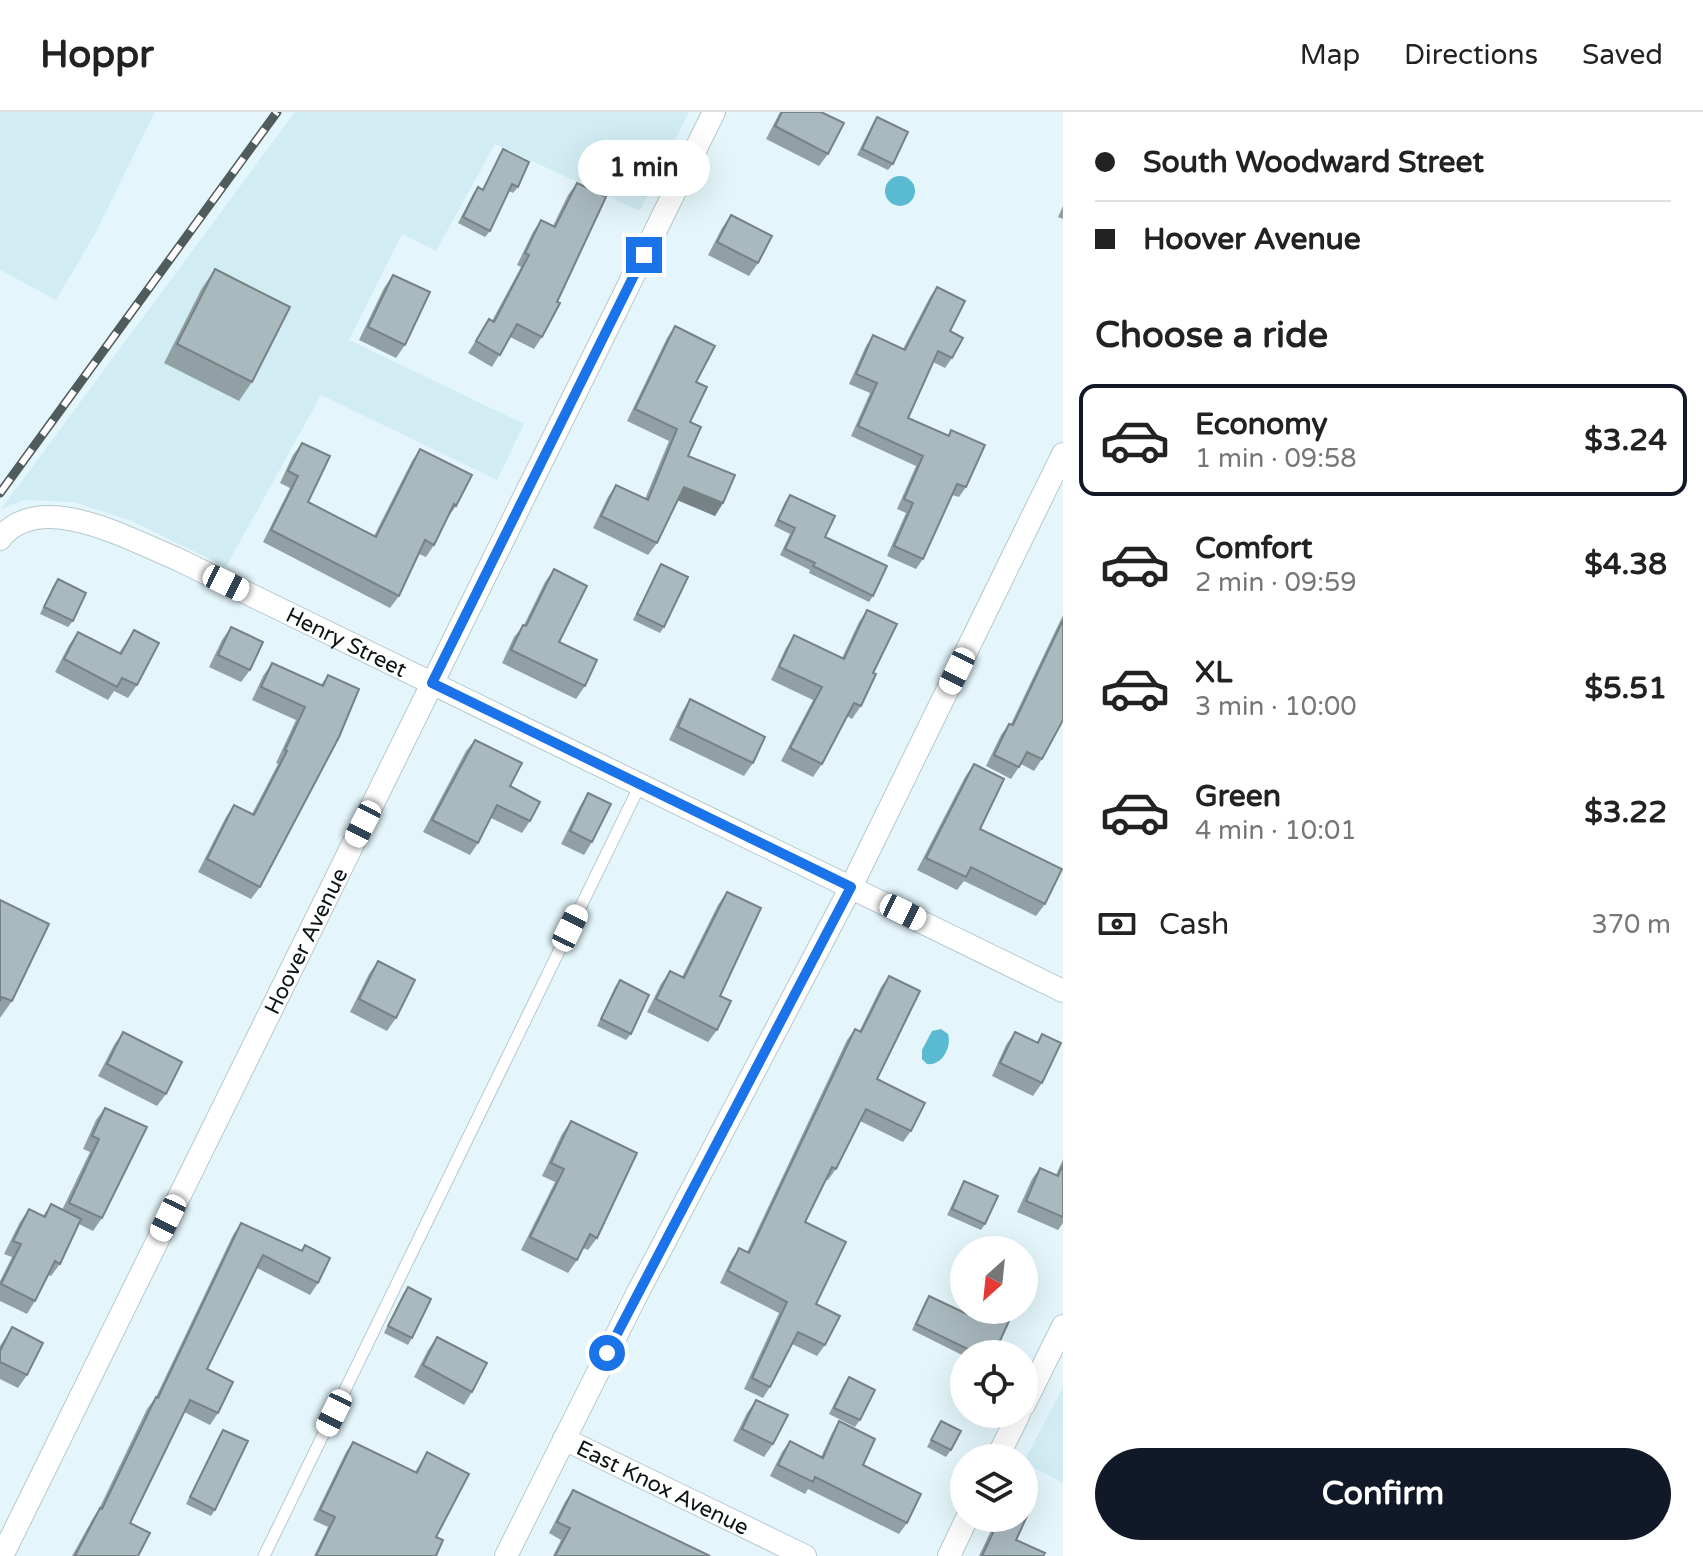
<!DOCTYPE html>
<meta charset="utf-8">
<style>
body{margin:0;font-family:"Varela Round",sans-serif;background:#f2f2f2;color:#222;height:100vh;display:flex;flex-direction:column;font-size:30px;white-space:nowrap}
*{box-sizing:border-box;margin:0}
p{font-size:26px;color:#767676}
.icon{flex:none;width:44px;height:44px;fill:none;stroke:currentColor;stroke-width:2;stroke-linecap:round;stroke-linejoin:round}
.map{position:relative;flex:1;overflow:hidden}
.drawer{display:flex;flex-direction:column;background:#fff;width:640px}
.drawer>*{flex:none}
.banner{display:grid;align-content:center;height:176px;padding:0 32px;background:#fff}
.needle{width:52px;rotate:207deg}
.tools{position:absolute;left:950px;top:1124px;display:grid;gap:16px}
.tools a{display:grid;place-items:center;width:88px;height:88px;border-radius:50%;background:#fff;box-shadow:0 8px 32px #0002;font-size:40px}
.end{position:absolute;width:36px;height:36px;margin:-18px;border:10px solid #1a73e8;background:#fff;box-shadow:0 0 0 4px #fff}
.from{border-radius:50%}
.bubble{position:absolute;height:56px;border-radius:28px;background:#fff;box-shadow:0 8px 32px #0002;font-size:26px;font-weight:700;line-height:56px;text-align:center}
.car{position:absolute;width:24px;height:48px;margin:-24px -12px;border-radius:10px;box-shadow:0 0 6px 2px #0007;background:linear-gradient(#fff 24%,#345 0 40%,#fff 0 76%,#345 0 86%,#fff 0)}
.banner b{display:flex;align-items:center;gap:28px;height:76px;font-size:30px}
.banner b+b{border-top:2px solid #e0e0e0}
.banner i{width:20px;height:20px;background:#222}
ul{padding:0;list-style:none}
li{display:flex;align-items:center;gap:24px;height:112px;margin:0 16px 12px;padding:0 16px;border:4px solid transparent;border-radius:16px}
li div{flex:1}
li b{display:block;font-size:30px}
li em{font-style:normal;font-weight:700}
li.active{border-color:#111827}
li>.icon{width:72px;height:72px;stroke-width:1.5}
h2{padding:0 32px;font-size:36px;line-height:96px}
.pay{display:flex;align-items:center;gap:20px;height:88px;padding:0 32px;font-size:30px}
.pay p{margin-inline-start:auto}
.primary-button{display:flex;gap:16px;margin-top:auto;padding:16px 32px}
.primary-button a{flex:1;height:92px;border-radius:48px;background:#111827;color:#fff;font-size:32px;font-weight:700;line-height:92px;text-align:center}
header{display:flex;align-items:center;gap:48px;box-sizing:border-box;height:112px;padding:0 40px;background:#fff;border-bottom:2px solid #e0e0e0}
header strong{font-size:38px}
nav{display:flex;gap:44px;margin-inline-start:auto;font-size:28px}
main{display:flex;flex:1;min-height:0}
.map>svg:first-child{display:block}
.built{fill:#d1edf3}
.water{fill:#59bad1}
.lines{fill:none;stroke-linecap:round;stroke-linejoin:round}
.lane-casing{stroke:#b6c8cc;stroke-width:13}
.street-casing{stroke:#b6c8cc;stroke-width:24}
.lane{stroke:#fff;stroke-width:11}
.street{stroke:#fff;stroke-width:22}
.rail-casing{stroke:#505b5d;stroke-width:9}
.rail{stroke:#fff;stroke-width:6;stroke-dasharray:18;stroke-linecap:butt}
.wall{fill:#91a0a4}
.shaded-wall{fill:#768286}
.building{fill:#a9babf;stroke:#768286;stroke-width:2}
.route{stroke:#1a73e8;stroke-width:10}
.labels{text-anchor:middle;stroke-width:6;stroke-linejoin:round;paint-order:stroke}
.street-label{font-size:22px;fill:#0d1415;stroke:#fff}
</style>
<header>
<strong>Hoppr</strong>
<nav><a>Map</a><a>Directions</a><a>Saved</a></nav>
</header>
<main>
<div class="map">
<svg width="1063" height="1444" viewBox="0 0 1063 1444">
<rect width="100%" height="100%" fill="#e4f6fb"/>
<path class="built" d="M0,0H155L95,122L56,188L0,158Z
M295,0H689L640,99L495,32L436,139L402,122L349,228L524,312L497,368L321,283L226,455L132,409L73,390L25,388L1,397Z
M1063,1275V1371L1024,1350Z"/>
<path class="water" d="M885 79a15 15 0 1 1 30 0a15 15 0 1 1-30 0Z
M941,917L948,922C952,935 942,954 927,952L922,947V938L932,919Z"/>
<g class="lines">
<defs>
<path id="lane" d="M264,1444L640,673"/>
<g id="street">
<path id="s1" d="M0,427C39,376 128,427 175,446L1063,879"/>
<path d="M1024,1293L1063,1214"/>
<path id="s2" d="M564,1327L805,1444"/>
<path d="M997,1346L1019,1302"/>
<path id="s3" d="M2,1444L714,0"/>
<path d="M506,1444L636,1184L851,775L1063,342"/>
<path d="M949,1444L967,1406"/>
</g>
</defs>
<use href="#lane" class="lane-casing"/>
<use href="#street" class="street-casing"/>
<use href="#lane" class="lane"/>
<use href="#street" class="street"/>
<defs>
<path id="rail" d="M0,381L277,0"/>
</defs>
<use href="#rail" class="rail-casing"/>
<use href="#rail" class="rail"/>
</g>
<path class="wall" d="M780,0H821L828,42L819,54L766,27Z
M877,5L893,52L888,58L857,43L873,11Z
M503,37L518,75L513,81L509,79L490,119L485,125L458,111L473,82L478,75L482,78Z
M577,71L557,190L542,225L534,237L510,225L492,255L468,241L489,207L492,209L521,155L517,153L533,120L541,108L553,114L568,83Z
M1063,94V107L1058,105Z
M731,103L758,151L749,164L708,143L722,116Z
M215,157L252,270L239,289L164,251L202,176Z
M393,163L405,233L396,246L359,228L384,176Z
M937,175L950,219L952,246L945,256L933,250L908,306L948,323L951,318L966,375L959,385L952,383L923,447L916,457L887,444L906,401L897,397L916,354L851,324L870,281L849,272L866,234L873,223L903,237L930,185Z
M675,214L696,270L690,310L688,344L723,391L715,404L677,388L657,431L648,443L593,416L608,385L616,373L645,387L669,329L627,309L667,226Z
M302,331L308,390L374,424L412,349L420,337L456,394L448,405L434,433L426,445L419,442L399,484L390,496L263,430L290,376L280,371L293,343Z
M790,383L873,484L869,490L809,461L810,458L780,443L790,422L774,414L785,390Z
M661,452L664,515L660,521L633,508L657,459Z
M554,457L559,530L585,574L576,587L502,551L514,525L524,513L545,470Z
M58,467L73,509L68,515L40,502L53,474Z
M867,498L873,561L861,594L852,607L847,604L822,652L813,665L781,649L813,588L771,568L786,536L794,523L842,546L859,510Z
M1063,503V608L1042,647L1034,659L1021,652L1011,667L986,654L1001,623L1009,612H1011Z
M231,515L250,558L241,570L209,555L222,528Z
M134,518L137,573L128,586L114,579L108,588L55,560L69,533L78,520L119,541Z
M272,551L321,573L328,563L260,775L251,787L198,760L226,705L234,693L252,702L278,652L276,651L296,608L252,588L263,564Z
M690,587L753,651L744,664L669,628L682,600Z
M475,628L510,674L530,709L522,721L491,706L478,731L470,743L423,720L466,639Z
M974,652L980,717L1045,792L1036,804L964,769L957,778L917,758L965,665Z
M588,681L592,730L584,743L561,732L580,694Z
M727,780L717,918L708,930L647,900L661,872L670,859L682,865L718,793Z
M0,788L12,889L0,906Z
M378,849L396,906L387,919L350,900L369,862Z
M889,864L877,967L911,1019L903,1030L860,1009L836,1057L828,1068L826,1067L805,1110L816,1192L825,1233L817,1244L792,1232L770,1275L763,1286L744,1277L779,1201L720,1171L731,1148L739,1136L747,1140L847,928L855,917L859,920L881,875Z
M620,868L631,922L626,928L597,914L615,875Z
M123,920L166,982L157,994L98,964L114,933Z
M1015,920L1037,930L1042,922V971L1033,984L992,964L1006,933Z
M105,996L102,1106L93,1119L79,1112L60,1152L51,1164L48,1163L35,1189L27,1202L0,1189V1169L12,1145L4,1142L20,1110L29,1097L43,1104L51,1092L62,1098L90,1040L83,1037L96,1008Z
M571,1009L597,1126L588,1138L583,1136L577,1148L568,1161L521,1138L555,1070L542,1064L562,1022Z
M1063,1047V1111L1058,1118L1017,1100L1032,1067L1040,1056L1056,1063Z
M964,1069L985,1112L981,1118L947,1103L960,1076Z
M241,1111L301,1139L305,1133L318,1171L310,1183L257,1156L207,1257L218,1301L210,1313L184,1300L130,1411L138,1444H72L92,1408L99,1397L147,1297L156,1285L233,1123Z
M408,1175L412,1226L408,1233L384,1221L403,1182Z
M929,1184L965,1201L967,1198H1014L994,1242H964V1244L912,1218L925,1190Z
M12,1215L27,1263L18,1276L0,1267V1234Z
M437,1225L472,1280L464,1293L414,1265L428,1238Z
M849,1265L860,1308L855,1315L829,1302L844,1272Z
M756,1288L773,1332L764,1345L733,1329L747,1301Z
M839,1309L863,1353L907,1411L899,1422L808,1377L805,1382L770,1364L782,1340L790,1329L821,1345L832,1321Z
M941,1309L951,1338L946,1345L927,1335Z
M223,1318L215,1398L211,1404L186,1392L219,1324Z
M353,1330L415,1360L427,1340L436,1425V1444H314L328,1415L313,1408L346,1340Z
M573,1378L710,1444H553L561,1428L549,1421L565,1390Z
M997,1406H1024L1016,1428L1043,1444H979Z"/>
<path class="shaded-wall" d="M684,375L723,391L715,404L675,387Z"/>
<path class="building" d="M782,0H821L844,11L828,42L775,14Z
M877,5L908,20L893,52L862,37Z
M503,37L529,50L518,75L512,72L490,119L463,105L478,75L483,78Z
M577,71L606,85L557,190L560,191L542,225L517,212L500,243L476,229L489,207L494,210L529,143L525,141L541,108L555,115Z
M731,103L772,124L758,151L717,130Z
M215,157L290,195L252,270L177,232Z
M393,163L430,180L405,233L368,215Z
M937,175L965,189L950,219L963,226L952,246L938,239L908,306L949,324L951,318L985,333L966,375L957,372L923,447L894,434L913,391L904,387L923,344L858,314L877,271L856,262L873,223L905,238Z
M675,214L715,234L696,270L707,275L690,310L701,315L688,344L735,363L723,391L684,375L657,431L601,404L616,373L648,388L677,317L635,297Z
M302,331L330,344L308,390L376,425L420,337L472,363L456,394L454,392L434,433L425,428L399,484L271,418L298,364L288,359Z
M790,383L835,404L825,425L887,454L873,484L813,454L815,451L785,437L795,416L778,408Z
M661,452L688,465L664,515L637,502Z
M554,457L587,474L559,530L597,548L585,574L511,538L523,513L526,514Z
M58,467L86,481L73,509L44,495Z
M867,498L897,512L873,561L876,562L861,594L854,591L822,652L790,636L822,575L779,555L794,523L844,547Z
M1063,508V608L1042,647L1027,640L1019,655L994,643L1009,612L1013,613Z
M231,515L263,530L250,558L218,543Z
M134,518L159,531L137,573L122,566L117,575L64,547L78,520L121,542Z
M272,551L323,574L328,563L359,577L339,625L260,775L207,747L234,693L254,703L287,639L285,638L305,595L261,575Z
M690,587L765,625L753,651L678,615Z
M475,628L522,651L510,674L540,690L530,709L497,693L478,731L432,708Z
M974,652L1004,667L980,717L1062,757L1045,792L971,755L966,765L926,746Z
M588,681L611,692L592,730L570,719Z
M727,780L761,796L720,884L731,889L717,918L656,887L670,859L684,866Z
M0,788L49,812L12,889L2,885L0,889Z
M378,849L415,868L396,906L359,887Z
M889,864L920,879L877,967L925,991L911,1019L866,997L836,1057L832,1055L805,1110L846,1130L816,1192L840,1204L825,1233L798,1220L770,1275L752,1266L787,1190L728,1159L739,1136L749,1141L855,917L861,920Z
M620,868L649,883L631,922L601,907Z
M123,920L182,950L166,982L107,952Z
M1015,920L1038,931L1042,922L1061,931L1042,971L1000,951Z
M105,996L147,1015L102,1106L69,1091L99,1027L92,1024Z
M571,1009L637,1041L597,1126L590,1122L577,1148L530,1125L564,1057L551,1051Z
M1063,1053V1105L1026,1089L1040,1056L1058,1064Z
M964,1069L998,1084L985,1112L952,1097Z
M51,1092L81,1107L60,1152L55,1149L35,1189L1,1172L21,1132L13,1129L29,1097L45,1105Z
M241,1111L302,1139L305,1133L330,1146L318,1171L263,1143L207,1257L233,1270L218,1301L190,1288L130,1411L150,1421L138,1444H75L100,1396L102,1397L156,1285L158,1286Z
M408,1175L431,1187L412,1226L388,1214Z
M929,1184L967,1202L968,1198H1014L994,1242H978L916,1212Z
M12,1215L43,1231L27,1263L0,1250V1239Z
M437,1225L487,1251L472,1280L423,1253Z
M849,1265L875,1278L860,1308L834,1296Z
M756,1288L788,1303L773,1332L742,1317Z
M839,1309L875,1327L863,1353L921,1382L907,1411L815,1365L813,1370L778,1353L790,1329L823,1346Z
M941,1309L961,1319L951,1338L931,1328Z
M223,1318L248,1329L215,1398L190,1385Z
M353,1330L417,1361L427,1340L469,1362L436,1425L443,1428L436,1444H316L335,1405L320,1398Z
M573,1378L710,1444H555L570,1416L557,1410Z
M1024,1397L1029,1400L1016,1428L1045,1441L1043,1444H982L1000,1406H1024Z"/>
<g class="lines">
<path class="route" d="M607,1241L851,775L432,571L644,143"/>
</g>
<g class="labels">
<g class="street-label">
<text dy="8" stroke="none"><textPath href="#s1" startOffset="380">Henry Street</textPath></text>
<text dy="8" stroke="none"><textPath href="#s3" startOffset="686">Hoover Avenue</textPath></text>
<text dy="8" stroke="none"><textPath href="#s2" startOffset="110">East Knox Avenue</textPath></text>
</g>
</g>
</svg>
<div class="tools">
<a><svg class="needle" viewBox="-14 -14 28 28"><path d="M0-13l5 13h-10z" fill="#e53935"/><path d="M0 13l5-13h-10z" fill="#767676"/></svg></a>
<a><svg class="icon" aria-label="locate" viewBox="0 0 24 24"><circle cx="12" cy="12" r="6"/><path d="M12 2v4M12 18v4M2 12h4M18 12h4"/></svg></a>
<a><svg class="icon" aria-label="layers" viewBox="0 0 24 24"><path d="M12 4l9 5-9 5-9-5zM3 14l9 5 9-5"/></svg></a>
</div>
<i class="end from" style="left:607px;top:1241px"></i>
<i class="end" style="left:644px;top:143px"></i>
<div class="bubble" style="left:578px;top:28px;width:132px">1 min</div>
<i class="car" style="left:226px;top:471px;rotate:116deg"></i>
<i class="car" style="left:957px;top:559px;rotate:206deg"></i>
<i class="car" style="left:363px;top:712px;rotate:207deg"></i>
<i class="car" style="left:903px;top:800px;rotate:116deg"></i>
<i class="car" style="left:570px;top:816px;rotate:26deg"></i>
<i class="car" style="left:168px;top:1106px;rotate:206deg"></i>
<i class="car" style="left:334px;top:1301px;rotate:206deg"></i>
</div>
<section class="drawer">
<div class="banner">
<b><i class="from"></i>South Woodward Street</b>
<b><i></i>Hoover Avenue</b>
</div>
<h2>Choose a ride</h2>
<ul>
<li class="active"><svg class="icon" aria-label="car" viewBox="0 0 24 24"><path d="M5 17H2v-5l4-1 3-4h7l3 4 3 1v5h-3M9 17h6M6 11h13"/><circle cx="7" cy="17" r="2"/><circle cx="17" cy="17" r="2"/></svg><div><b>Economy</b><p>1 min · 09:58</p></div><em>$3.24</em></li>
<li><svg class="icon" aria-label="car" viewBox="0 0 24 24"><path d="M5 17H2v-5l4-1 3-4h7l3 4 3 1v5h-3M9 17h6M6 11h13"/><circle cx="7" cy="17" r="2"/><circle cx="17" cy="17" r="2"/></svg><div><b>Comfort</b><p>2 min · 09:59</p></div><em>$4.38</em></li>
<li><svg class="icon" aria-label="car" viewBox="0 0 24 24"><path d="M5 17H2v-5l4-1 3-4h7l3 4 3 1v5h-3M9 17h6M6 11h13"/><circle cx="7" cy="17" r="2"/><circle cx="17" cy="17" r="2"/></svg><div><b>XL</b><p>3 min · 10:00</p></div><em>$5.51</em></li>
<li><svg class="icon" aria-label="car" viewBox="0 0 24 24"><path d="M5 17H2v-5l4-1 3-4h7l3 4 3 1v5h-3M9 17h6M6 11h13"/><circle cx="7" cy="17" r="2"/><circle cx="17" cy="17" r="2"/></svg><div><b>Green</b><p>4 min · 10:01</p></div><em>$3.22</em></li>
</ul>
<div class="pay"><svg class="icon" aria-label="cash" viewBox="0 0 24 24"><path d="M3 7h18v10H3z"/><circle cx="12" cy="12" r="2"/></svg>Cash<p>370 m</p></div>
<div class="primary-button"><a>Confirm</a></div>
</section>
</main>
